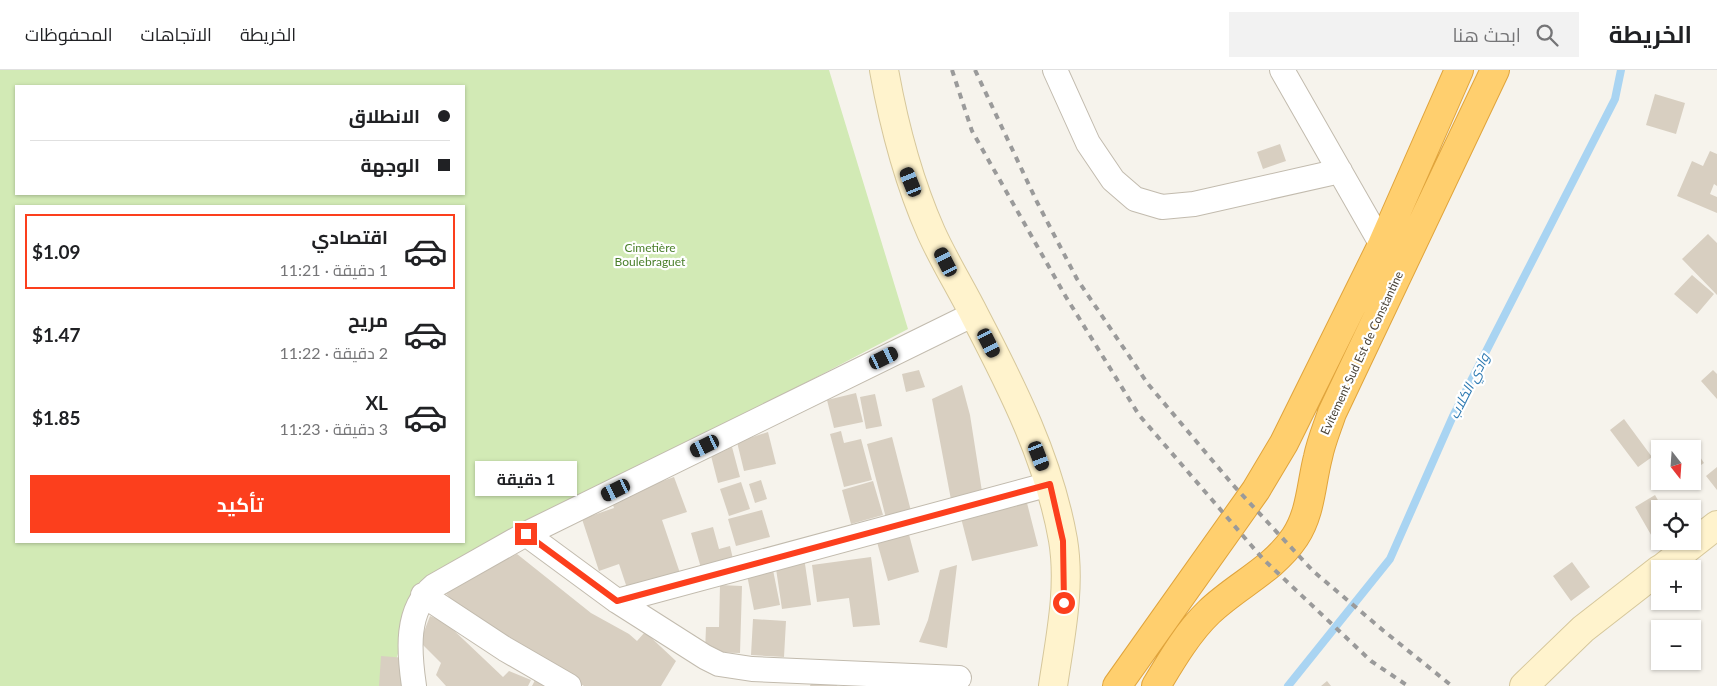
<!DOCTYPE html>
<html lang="ar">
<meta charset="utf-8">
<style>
body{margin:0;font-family:Lato,Cairo,sans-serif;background:#f2f2f2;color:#202124;direction:rtl;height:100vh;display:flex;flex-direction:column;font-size:19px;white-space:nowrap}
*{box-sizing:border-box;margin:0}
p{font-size:16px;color:#757577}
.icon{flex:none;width:28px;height:28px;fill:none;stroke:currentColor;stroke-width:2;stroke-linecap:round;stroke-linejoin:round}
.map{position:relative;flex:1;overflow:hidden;direction:ltr}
.drawer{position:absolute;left:15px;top:135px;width:450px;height:338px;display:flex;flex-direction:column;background:#fff;border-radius:0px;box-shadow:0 1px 4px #0004;direction:rtl}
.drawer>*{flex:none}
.top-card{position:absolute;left:15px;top:15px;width:450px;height:110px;border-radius:0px;box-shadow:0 1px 4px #0004;direction:rtl;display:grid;align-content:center;height:110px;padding:0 15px;background:#fff}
.needle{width:32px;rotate:163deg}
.fabs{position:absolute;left:1651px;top:370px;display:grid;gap:10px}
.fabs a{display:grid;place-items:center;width:50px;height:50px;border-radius:0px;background:#fff;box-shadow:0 1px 4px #0004;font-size:25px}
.end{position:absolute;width:22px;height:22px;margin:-11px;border:6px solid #fc3f1d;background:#fff;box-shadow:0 0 0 2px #fff}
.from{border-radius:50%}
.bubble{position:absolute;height:35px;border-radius:0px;background:#fff;box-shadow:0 1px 4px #0004;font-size:16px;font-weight:700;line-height:35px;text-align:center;direction:rtl}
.car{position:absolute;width:15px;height:30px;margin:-15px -8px;border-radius:6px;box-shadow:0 0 4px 1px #0007;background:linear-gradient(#222 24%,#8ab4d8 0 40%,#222 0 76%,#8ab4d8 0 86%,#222 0)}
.top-card b{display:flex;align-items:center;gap:18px;height:48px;font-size:19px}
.top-card b+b{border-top:1px solid #e0e0e0}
.top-card i{width:12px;height:12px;background:#202124}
ul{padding:9px 0 0;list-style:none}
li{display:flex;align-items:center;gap:15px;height:75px;margin:0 10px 8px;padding:0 5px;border:2px solid transparent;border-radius:0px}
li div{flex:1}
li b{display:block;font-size:19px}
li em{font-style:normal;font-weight:700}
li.on{border-color:#fc3f1d}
li>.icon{width:45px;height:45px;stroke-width:1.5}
.button{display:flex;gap:10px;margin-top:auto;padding:10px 15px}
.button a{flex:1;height:58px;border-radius:0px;background:#fc3f1d;color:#fff;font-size:20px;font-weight:700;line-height:58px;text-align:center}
header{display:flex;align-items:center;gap:30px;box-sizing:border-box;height:70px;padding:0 25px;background:#fff;border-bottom:1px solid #e0e0e0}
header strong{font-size:24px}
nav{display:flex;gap:28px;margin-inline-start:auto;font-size:18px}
.search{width:350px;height:45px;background:#f2f2f2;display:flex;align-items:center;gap:12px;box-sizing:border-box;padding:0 18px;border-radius:0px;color:#757577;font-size:19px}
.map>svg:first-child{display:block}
.green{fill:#d2eab5;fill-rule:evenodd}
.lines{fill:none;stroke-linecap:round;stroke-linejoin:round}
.stream{stroke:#a9d4f2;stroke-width:8}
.building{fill:#d8cfc1}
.street-casing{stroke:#c2bbae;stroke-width:26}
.secondary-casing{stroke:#d6c79b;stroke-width:30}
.highway-casing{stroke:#e0a43c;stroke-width:30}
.street{stroke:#fff;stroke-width:24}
.secondary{stroke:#fff3cd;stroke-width:28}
.highway{stroke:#ffcf6e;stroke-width:28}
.rail{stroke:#9a9a9a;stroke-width:4;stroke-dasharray:6 6;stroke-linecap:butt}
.route{stroke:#fc3f1d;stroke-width:6}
.labels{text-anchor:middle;stroke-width:4.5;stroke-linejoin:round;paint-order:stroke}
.park-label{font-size:12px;fill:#4a7f2a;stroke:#fff}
.street-label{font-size:12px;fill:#4b4439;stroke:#fff}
.water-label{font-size:14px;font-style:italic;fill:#2e7ab2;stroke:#fff}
</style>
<header>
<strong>الخريطة</strong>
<div class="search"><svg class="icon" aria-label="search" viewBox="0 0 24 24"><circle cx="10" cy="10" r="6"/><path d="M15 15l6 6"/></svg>ابحث هنا</div>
<nav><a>الخريطة</a><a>الاتجاهات</a><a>المحفوظات</a></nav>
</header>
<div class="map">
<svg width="1717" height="616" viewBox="0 0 1717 616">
<rect width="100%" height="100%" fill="#f6f3ec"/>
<path class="green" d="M0,0H829L908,259L416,518L389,616H0ZM16,16H464V124H16ZM16,136H464V471H16Z"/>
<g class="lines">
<path class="stream" d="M1288,616L1390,489L1453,346L1615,29L1621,0"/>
</g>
<path class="building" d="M1655,24L1685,33L1676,64L1646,55Z
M1280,74L1286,91L1263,99L1257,82Z
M1710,81L1717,84V116L1714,114L1710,124L1717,127V143L1677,126L1692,91L1703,96Z
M1708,164L1717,173V225L1682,189Z
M1692,205L1714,224L1697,244L1674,224Z
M919,300L925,317L906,322L902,304Z
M1713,300L1717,304V329L1701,311Z
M962,315L970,345L983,428L952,435L932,329Z
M856,323L863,352L834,358L827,330Z
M875,324L882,356L866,359L860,327Z
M1624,349L1652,387L1638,397L1610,360Z
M841,361L844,373L861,369L872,410L844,417L830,364Z
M768,362L776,394L744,401L737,372Z
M892,367L911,441L886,448L867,374Z
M1691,373L1704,393L1692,401V379H1683Z
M732,377L740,407L718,413L710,382Z
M1717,397V420L1706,406Z
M674,407L687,442L662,450L681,506L629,524L619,494L599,501L582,449L614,438L611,429Z
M761,410L767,429L755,433L749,414Z
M873,411L883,445L851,454L842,420Z
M741,412L750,439L729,446L720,419Z
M1655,425L1663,439H1660V466L1654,470L1635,437Z
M1027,433L1038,476L972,491L961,448Z
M762,440L770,467L736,476L728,449Z
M713,457L719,479L730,476L733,489L701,498L691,463Z
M907,457L919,502L888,511L875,465Z
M517,484L591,543L629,564L637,571L645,562L676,591L661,616H584L483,560L442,520Z
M804,487L811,535L782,539L775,492Z
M871,487L880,555L853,557L849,528L817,532L812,495Z
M1572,492L1590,517L1571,531L1553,506Z
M772,495L780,535L754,540L746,500Z
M957,495L947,578L919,572L928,550L940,500Z
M720,515L742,516L740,583L705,582L706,557H719Z
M430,546L445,552L503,607L509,601L531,610L528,616H446L436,605L441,593L420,572Z
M753,549L786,551L784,587L751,585Z
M381,586L406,588L404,616H379Z
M814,604L838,613L837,616H810Z
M535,610L547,616H532Z
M1327,611L1331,616H1321Z"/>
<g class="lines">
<defs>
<path id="street" d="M1055,0L1088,73L1113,110L1135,129L1162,137L1194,134L1340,101
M1282,0L1382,175
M526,464L617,531L705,587L719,594L752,599L959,608
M423,525L505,579L569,616
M617,531L1050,414
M414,616C409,582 405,540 434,516L526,464L974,244"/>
<path id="secondary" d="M884,0C894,56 908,110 931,162C944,191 961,218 975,246C1012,317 1049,390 1063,470C1071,518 1060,568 1053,616
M1661,499L1717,455
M1524,616L1583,559L1660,499"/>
<path id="highway" d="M1117,616L1256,420L1284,373L1382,175L1459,0
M1156,616C1171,591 1188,562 1209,542C1237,515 1273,500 1295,467C1311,443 1311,414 1318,387C1321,372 1327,358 1332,343L1495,0"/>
</defs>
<use href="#street" class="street-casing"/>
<use href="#secondary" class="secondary-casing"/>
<use href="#highway" class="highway-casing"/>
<use href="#street" class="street"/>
<use href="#secondary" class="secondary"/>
<use href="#highway" class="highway"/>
<path class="rail" d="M952,0L972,61L1066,227L1139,345L1263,489L1371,591L1408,616
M975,0L1037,132L1077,209L1148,314L1233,415L1313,501L1385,562L1452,616"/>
</g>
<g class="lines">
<path class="route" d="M526,464L617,531L1050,414L1063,471L1064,533"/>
</g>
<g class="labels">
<g class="park-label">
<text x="650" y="182">Cimetière<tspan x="650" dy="14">Boulebraguet</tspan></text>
</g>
<g class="street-label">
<text transform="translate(1362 283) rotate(-65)" y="4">Evitement Sud Est de Constantine</text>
</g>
<g class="water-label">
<text transform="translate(1469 316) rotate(-63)" y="5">وادي الكلاب</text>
</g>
</g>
</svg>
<div class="fabs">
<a><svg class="needle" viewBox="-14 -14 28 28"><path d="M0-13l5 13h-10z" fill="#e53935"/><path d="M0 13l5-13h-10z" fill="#757577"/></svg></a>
<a><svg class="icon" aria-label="locate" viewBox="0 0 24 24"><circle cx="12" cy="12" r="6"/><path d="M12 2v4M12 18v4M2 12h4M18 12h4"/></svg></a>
<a>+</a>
<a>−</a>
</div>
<i class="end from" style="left:1064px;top:533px"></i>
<i class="end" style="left:526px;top:464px"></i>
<div class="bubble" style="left:475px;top:391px;width:102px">1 دقيقة</div>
<i class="car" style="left:911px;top:112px;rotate:338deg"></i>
<i class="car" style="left:946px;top:192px;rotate:333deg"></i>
<i class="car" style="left:989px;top:273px;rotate:153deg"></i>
<i class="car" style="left:884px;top:288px;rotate:64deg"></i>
<i class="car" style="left:705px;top:376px;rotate:244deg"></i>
<i class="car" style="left:1039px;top:386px;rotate:159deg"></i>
<i class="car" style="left:616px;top:420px;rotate:244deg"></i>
<div class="top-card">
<b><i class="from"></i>الانطلاق</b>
<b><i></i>الوجهة</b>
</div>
<section class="drawer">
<ul>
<li class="on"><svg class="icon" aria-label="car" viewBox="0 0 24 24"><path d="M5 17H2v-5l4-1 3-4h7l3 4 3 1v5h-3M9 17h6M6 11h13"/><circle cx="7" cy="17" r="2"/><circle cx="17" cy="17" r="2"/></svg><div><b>اقتصادي</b><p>1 دقيقة · 11:21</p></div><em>$1.09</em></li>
<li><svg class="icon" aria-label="car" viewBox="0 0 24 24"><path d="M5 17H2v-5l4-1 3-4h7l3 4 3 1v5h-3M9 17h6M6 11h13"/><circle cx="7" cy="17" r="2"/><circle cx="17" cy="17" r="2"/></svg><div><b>مريح</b><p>2 دقيقة · 11:22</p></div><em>$1.47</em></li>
<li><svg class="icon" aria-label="car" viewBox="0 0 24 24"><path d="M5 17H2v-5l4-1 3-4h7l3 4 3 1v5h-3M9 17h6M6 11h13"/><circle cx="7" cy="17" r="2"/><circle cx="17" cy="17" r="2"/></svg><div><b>XL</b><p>3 دقيقة · 11:23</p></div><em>$1.85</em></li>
</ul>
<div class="button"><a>تأكيد</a></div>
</section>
</div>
